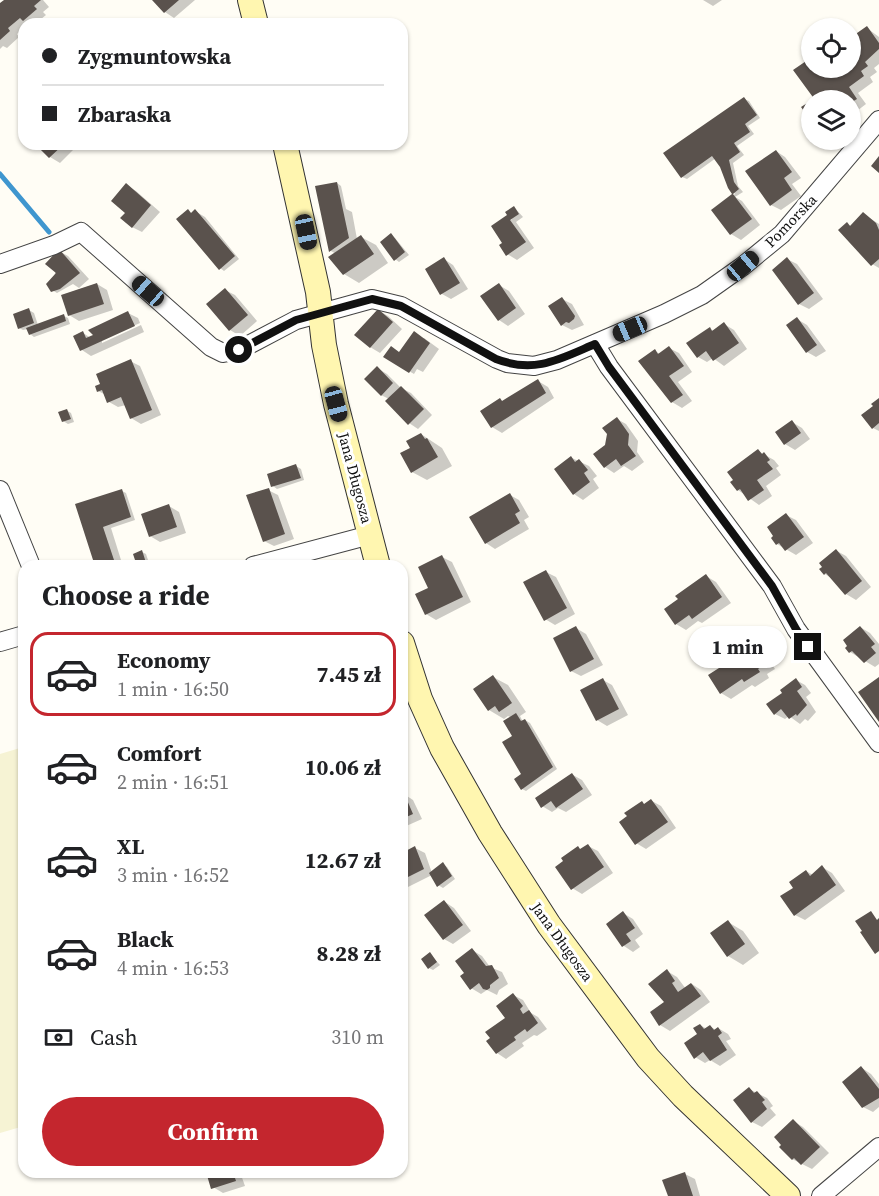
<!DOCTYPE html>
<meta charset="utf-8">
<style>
body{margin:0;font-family:"Source Serif 4",serif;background:#f2f2f2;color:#202124;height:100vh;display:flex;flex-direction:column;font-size:22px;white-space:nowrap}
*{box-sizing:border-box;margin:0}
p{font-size:20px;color:#757577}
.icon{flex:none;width:33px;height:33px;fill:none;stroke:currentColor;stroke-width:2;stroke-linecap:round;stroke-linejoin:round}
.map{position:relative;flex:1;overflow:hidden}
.side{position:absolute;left:18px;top:560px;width:390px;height:618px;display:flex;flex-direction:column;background:#fff;border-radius:18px;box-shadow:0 2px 4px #0004}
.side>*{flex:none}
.hud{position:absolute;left:18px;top:18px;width:390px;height:132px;border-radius:18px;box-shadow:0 2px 4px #0004;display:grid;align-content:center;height:132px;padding:0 24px;background:#fff}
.fabs{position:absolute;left:801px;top:18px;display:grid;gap:12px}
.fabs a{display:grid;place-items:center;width:60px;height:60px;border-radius:50%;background:#fff;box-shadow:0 2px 4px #0004;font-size:30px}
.end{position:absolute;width:27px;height:27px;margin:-14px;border:8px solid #111;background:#fff;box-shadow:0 0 0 3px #fff}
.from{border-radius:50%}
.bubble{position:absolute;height:42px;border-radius:21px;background:#fff;box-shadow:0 2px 4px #0004;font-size:20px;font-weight:700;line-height:42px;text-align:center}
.car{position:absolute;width:18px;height:36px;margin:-18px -9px;border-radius:8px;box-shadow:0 0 4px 2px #0007;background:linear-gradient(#222 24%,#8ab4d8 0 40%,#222 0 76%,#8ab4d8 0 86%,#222 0)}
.hud b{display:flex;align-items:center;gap:21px;height:57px;font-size:22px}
.hud b+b{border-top:2px solid #e0e0e0}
.hud i{width:15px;height:15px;background:#202124}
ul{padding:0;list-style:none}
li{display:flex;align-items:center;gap:18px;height:84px;margin:0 12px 9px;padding:0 12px;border:3px solid transparent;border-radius:18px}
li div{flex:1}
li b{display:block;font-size:22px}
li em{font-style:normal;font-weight:700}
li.current{border-color:#c4262e}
li>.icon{width:54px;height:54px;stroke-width:1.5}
h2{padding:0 24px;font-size:27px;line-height:72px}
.pay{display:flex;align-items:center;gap:15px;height:66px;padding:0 24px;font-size:22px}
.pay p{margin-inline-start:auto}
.primary-button{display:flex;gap:12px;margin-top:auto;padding:12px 24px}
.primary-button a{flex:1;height:69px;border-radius:36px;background:#c4262e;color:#fff;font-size:24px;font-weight:700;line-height:69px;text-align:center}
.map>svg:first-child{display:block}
.farmland{fill:#f6f3d4}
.shadow{fill:#0003}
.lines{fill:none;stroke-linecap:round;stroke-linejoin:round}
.stream{stroke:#3f96cf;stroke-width:5}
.building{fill:#5a524d}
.street-casing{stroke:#444;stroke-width:20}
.secondary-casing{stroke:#333;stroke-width:26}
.street{stroke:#fff;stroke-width:18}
.secondary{stroke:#fff6b0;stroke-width:24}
.route{stroke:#111;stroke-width:8}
.labels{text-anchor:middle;stroke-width:6;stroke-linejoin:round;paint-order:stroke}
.street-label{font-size:15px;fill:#111;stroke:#fff}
</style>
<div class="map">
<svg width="879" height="1196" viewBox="0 0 879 1196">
<rect width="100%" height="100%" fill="#fffdf5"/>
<path class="farmland" d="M20,748L24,757V1126L0,1133V754Z"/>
<path class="shadow" d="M6,0H43L49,7L43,12L46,15L35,24H24V28L17,34L19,37L7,48L3,46L0,49V5Z
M155,0H195L174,18L165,12Z
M703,0H722L713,6Z
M867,28L879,37V64L874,68L877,72L870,77L873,82L858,93L866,104L853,114L850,112V100H817L795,70L812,68H850Z
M744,99L749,101L760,118L748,126L754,134L737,146L744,155L733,163L738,186L743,192L735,197L742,201L760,225L741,240L731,234L713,210L735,194L729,187L722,166L716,158L687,179L682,177Z
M41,144H89L84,150L77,146L60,163L50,157Z
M776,151L785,157L801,178L792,184L801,196L781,210L771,205Z
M337,183L341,186L346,209L352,212L357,239L361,237L376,245L388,263L359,283L344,274L336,254L331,251L317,187Z
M126,185L136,191L160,212L142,232L132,227L128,213Z
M514,207L523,217L516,222L534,248L517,260L507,254L504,243L507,217L512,220L507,212Z
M188,211L192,214L195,211L205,217L239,259L224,271L220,268Z
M863,214L879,224V268L872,264L847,224L851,226Z
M391,235L395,238L409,255L399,262L395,259Z
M59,251L68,256L89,279L79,288L73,284L57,293L52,290Z
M444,259L453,265L468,289L451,299L442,294Z
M787,259L797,264L823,299L809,309L799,304Z
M97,284L107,290L113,310L79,321L69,315Z
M499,285L509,291L525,314L508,326L499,320Z
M225,290L235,295L257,321L240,336L230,330Z
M562,299L572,304L584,325L572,330L562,325Z
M29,310L34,313L38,325L64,316L68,318L70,324L34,337L30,334L28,329L23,330L19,328Z
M378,310L388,316L402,329L380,353L370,347Z
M128,313L138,318L140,323L102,340V343L141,325L144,332L91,356L82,350L83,333L91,338Z
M797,319L807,325L826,351L816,357L807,352Z
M724,324L734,330L747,349L724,366L713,358L707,362L698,357L710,329L714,331Z
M424,338L439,349L423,372L417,369L414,374L385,357L399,354Z
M669,348L679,353L692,372L678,382L692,401L682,408L672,402L641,361L655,351L660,354Z
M130,361L140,366L161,415L141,424L131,418L126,405L118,407L109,402L106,395L98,391Z
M377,368L387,374L401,388L411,393L432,415L418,429L409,423L389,399L381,395Z
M538,381L548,387L554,398L502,433L492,427L482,412L500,400L504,402Z
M879,400V431L873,428L875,406Z
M66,410L71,413L74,422L68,424L63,421Z
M617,419L626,424L638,441L637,452L644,462L632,471L624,466L614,473L605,467L606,446Z
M792,422L802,428L810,439L795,450L785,444Z
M421,434L442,448L452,466L427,480L412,472V448Z
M758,451L774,460L779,466L776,468L781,475L766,486L772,496L759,505L738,490Z
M572,458L589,466L597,476L593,479L599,488L583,500L574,494Z
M296,466L301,469L304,480L277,489L273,486Z
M268,490L278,495L294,539L274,546L264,541Z
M122,491L126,493L135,520L111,528L121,560L128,566H91L96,564L77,505Z
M510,495L519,500L529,517L524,520L529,529L495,549L486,543Z
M169,506L179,512L186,533L160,542L150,536Z
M786,515L796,520L813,543L796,555L777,544Z
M837,551L846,556L871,587L856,600L846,594L834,580L825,574Z
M142,552L146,554L150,566H138Z
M442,557L452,562L471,602L436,620L426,614L430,588Z
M546,572L556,577L575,614L555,625L545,619Z
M706,576L716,582L731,603L702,623L698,621L686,630L676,624Z
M860,627L870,633L879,644V664L875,667L850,652Z
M576,628L586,634L603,665L581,676L571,671Z
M736,639L746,644L752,653L756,650L766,655L775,669L767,674L769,678L755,687L752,685L731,699L721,693L710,676L732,661Z
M493,677L508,685L526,712L520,716L523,722L525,720L530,723L557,769L526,791L522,789L523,775L514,736L512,718L508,716L504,719L489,710Z
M603,680L612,685L628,715L607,726L597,720Z
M796,680L805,685L811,693L806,697L816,712L808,721L805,719L800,724L789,716L785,719L775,714L784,693Z
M573,775L582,780L592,795L566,812L558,808L552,812L542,806Z
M404,794L413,800L422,819L404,827L402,826V795Z
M652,801L661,806L676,828L646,849L636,843Z
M588,846L598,851L613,873L582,894L572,888Z
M415,848L425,853L432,873L443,864L447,867L455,879L443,888L438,885L432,875L402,890V853Z
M822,867L832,873L845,891L805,920L795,915V888L806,871L813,875Z
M445,902L454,908L471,931L453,944L444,939Z
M623,913L633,919L643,934L635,940L640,947L633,952L624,946Z
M728,922L743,931L759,953L743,965L728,956Z
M472,950L482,956L490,967L502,972L508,984L499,990L497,995L487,990L481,994L471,988L466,973Z
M430,954L440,965L433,970L429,968Z
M667,971L677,977L686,989L692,984L701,990L710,1002L670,1031L660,1025L666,1002Z
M513,995L523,1000L531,1013L538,1017L547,1029L537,1036L534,1035L522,1043L524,1046L506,1059L497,1053Z
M700,1025L707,1029L711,1027L716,1030L718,1028L728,1034L731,1039L726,1041L736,1055L720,1066L710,1060L705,1063L695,1057Z
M862,1068L871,1074L879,1084V1107L873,1112L863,1107Z
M749,1089L767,1098L773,1106L770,1108L776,1115L762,1127L752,1122Z
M793,1121L803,1127L829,1153L812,1169L792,1159Z
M207,1172H240L245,1186L223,1193L213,1187Z
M685,1174L695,1179L700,1196H669Z"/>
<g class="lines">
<path class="stream" d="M0,174L49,232"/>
</g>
<path class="building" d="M4,0H41L34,6L37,9L23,21L20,18L8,28L10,31L0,40V3Z
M152,0H179L164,13Z
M867,26L879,43V49L865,62L868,66L861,71L864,76L849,87L857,99L850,103V100H836L831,94L822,100H815L793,70L812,57V68H850V38Z
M744,97L757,115L745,124L750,132L734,143L740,152L729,160L734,182L739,189L733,194L752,219L730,235L711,210L732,194L728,188L720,167L712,156L681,178L663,153Z
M812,100V122L801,107Z
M39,144H64L49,158L37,146Z
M776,150L792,172L784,178L792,190L770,206L745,171Z
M879,156V173L871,166Z
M337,182L349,238L329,252L315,186Z
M126,183L151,205L132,228L120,218L125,213L111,201Z
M514,206L519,214L510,220L526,242L506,256L499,245L502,243L491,226L507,215L505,212Z
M188,209L191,213L195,209L235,256L219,270L176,219Z
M863,212L876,223L879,230V259L871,266L838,230L847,222L850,226Z
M391,233L405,252L394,261L380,242Z
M361,235L374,254L343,275L328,257Z
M59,249L80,273L60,289L51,292L46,284L56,273L45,264Z
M444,257L460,283L440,295L425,269Z
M787,257L814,293L798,305L772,270Z
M97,283L104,304L68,316L61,295Z
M499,283L516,308L498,321L480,296Z
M225,288L248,315L229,331L206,304Z
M562,297L575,316L574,319L569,323L566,322L561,326L548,306Z
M29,308L34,323L18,329L13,314Z
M378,309L393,322L370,348L354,335Z
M128,311L135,326L80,351L73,336L83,331L86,338L93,335L88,330Z
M64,314L66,321L29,335L26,328Z
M797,317L817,345L806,353L786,325Z
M724,322L739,343L713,361L706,351L697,358L686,343L710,327L712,331Z
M414,331L430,343L409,373L383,357L391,346L399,352Z
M669,346L684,366L669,376L683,395L671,403L638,361L655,349L658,354Z
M131,359L152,410L130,419L121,397L107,403L102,390L97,392L95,386L100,384L96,374Z
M377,366L393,383L381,396L364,379Z
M538,379L546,393L491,428L480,411L500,398L502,401Z
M401,386L424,409L408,425L385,401Z
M879,398V423L872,429L861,415L873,406L871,404Z
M67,409L71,419L62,422L58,412Z
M617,417L629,434L628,445L636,456L621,466L616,459L604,468L593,454L605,445L607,434L602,428Z
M792,420L801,433L784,445L775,432Z
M421,433L425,439L427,438L438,457L411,473L400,453L410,448L406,441Z
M758,449L762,454L764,452L770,460L767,462L773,469L757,480L764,490L748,501L740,489L737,491L730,482L733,480L727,472Z
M571,456L575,462L579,459L588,470L584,473L590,482L573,495L554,469Z
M296,464L301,478L271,487L267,474Z
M269,488L285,534L263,542L246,495Z
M122,489L131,517L103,527L116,566H88L94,563L75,504Z
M510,493L520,511L515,514L520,523L485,544L469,517Z
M169,504L177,527L149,537L141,514Z
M786,513L804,537L785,551L779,543L776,545L771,538L773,536L767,527Z
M836,549L862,581L845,595L826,573L824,575L819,569L822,567L819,563Z
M142,550L147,566H137L133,554Z
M442,555L463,597L425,615L415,594L428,588L418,567Z
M546,570L567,608L544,621L523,582Z
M706,574L722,597L692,619L689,615L675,625L664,609L678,599L675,596Z
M576,626L594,659L570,672L553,638Z
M860,626L875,644L871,647L876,653L864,663L852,651L849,653L845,648L847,646L843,640Z
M736,637L748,654L756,648L767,663L758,669L760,672L744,682L742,679L720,694L708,675L730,661L721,647Z
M493,675L512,703L499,712L495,706L488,711L473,689Z
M879,677V722L858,692Z
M603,678L619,709L596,721L580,690Z
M796,678L802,687L797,691L807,705L797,716L796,714L789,719L781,709L774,715L766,704L782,693L780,690Z
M516,713L521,721L525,719L553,767L521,790L514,779L521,774L502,742L512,736L503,721Z
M572,773L583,789L556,808L551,801L541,808L535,798Z
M404,793L413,814L402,819V794Z
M651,799L668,822L635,845L619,822L627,816L624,813L642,801L644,804Z
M588,844L604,867L571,890L555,867L563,861L561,858L578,846L580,849Z
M415,846L424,869L402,880V853Z
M443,862L452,876L437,887L429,873Z
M822,865L836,885L794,916L780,896L793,888L789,882L806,870L810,876Z
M444,900L463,925L443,940L424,915Z
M623,911L635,928L626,934L631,941L622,947L606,924Z
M871,911L877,920L879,918V951L875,954L860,932L862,931L855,921Z
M728,920L745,944L727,957L710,933Z
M472,948L486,966L492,965L499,978L490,985V988L487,990L483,989L479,983L470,990L460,976L464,973L455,961Z
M430,952L437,962L428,969L421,959Z
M667,969L675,981L672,983L678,992L691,983L701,996L659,1026L650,1012L664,1002L648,984Z
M513,993L523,1006L520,1009L523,1014L529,1010L538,1023L527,1032L525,1029L514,1037L516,1040L496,1054L486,1041L490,1038L485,1032L505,1018L496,1006Z
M700,1024L704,1029L710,1025L714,1030L718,1027L722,1033L718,1036L727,1050L710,1061L703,1052L694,1059L684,1043L697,1034L693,1028Z
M861,1066L879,1089V1098L862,1108L842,1082Z
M749,1087L754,1093L757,1091L765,1100L762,1102L767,1109L751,1123L733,1100Z
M793,1119L820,1147L801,1165L794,1158L792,1160L779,1147L781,1145L774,1137Z
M206,1172H233L236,1181L211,1189Z
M685,1172L693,1196H668L662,1180Z"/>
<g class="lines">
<defs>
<path id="street" d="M0,264L54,245L81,232L211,347L223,353L239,350L296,320L372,299L401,306L497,359L507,363L534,366L557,360L664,314L702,295L743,266L782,234L879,120
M595,344L609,367L772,586L796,629L879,743
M0,490L31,566
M253,566L370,535
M0,642L24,635
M821,1196L879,1147"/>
<path id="secondary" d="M250,0L256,24
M285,144L318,292L324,345L336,404L378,566
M402,643L420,699L442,748L490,833L549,925L648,1058L683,1096L788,1196"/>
</defs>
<use href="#street" class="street-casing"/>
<use href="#secondary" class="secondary-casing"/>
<use href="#street" class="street"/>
<use href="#secondary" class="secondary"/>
</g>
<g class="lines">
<path class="route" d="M239,350L296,320L372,299L401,306L496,359C535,374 560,359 595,344L609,367L772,586L796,629L808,647"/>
</g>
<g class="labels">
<g class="street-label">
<text transform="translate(791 221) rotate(-46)" y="5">Pomorska</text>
<text transform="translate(355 478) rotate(75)" y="5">Jana Długosza</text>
<text transform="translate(562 942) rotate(54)" y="5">Jana Długosza</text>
</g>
</g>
</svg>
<div class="fabs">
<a><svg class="icon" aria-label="locate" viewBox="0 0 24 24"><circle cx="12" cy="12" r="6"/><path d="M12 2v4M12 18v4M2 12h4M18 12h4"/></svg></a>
<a><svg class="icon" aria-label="layers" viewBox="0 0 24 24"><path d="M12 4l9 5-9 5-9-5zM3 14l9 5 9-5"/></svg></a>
</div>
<i class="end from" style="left:239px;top:350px"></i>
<i class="end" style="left:808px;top:647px"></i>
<div class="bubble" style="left:688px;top:626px;width:99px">1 min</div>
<i class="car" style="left:306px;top:232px;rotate:168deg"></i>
<i class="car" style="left:743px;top:266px;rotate:50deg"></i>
<i class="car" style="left:148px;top:291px;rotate:311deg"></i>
<i class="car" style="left:630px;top:329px;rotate:247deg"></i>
<i class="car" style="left:336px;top:404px;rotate:165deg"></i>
<div class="hud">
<b><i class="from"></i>Zygmuntowska</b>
<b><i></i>Zbaraska</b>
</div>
<section class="side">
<h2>Choose a ride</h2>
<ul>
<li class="current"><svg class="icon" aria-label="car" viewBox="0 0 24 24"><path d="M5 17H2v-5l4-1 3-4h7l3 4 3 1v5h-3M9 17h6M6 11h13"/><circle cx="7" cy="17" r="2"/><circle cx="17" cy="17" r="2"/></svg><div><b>Economy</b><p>1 min · 16:50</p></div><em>7.45 zł</em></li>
<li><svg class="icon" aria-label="car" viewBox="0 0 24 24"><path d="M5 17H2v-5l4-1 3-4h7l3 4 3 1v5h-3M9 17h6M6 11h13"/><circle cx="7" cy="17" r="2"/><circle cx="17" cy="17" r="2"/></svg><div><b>Comfort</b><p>2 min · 16:51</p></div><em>10.06 zł</em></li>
<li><svg class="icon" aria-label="car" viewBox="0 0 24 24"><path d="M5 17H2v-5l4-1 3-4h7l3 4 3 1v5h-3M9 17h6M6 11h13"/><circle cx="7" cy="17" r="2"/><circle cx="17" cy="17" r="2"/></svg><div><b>XL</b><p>3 min · 16:52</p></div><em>12.67 zł</em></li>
<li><svg class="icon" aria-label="car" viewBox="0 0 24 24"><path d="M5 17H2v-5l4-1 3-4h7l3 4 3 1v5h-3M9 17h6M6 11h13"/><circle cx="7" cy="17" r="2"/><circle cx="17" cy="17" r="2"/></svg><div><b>Black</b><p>4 min · 16:53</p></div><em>8.28 zł</em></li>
</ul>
<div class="pay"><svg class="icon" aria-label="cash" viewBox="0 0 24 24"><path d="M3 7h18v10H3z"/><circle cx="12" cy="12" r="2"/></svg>Cash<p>310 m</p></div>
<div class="primary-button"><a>Confirm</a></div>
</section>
</div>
